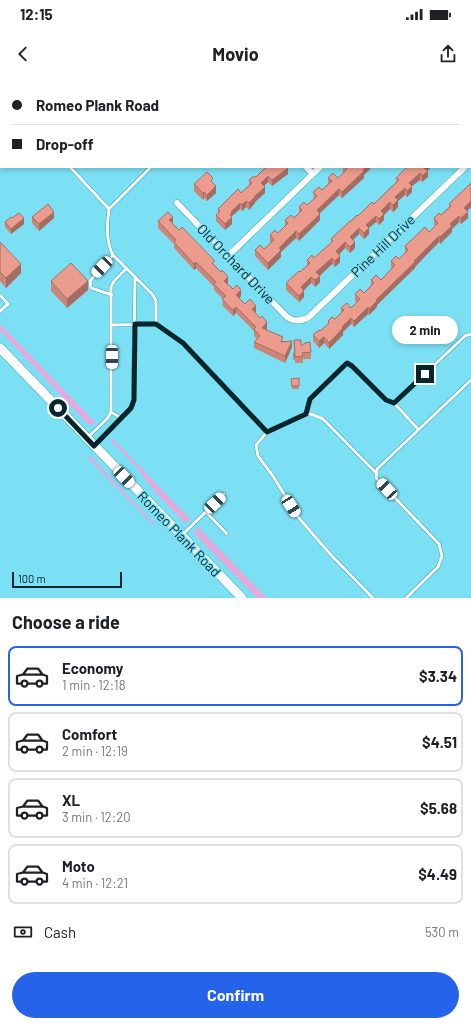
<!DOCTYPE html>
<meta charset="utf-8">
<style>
body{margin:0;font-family:Barlow,sans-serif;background:#f6f6f6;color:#202124;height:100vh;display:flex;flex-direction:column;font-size:15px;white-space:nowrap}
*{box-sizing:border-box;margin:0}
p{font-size:13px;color:#757577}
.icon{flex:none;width:22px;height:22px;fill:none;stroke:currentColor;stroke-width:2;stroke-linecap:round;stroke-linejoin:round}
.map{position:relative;height:518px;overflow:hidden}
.sheet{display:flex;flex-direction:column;background:#fff;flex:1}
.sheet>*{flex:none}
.top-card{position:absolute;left:0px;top:0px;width:471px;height:88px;box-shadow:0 2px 6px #0003;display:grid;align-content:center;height:88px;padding:0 12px;background:#fff}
.scale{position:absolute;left:12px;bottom:10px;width:110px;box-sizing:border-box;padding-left:4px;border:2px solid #05262c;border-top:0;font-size:11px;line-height:14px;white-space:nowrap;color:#05262c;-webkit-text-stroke:3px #7ce0f4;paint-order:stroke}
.end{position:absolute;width:18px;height:18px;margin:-9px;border:5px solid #05262c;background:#fff;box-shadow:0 0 0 2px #fff}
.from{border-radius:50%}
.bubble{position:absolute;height:28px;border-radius:14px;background:#fff;box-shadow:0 2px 6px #0003;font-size:13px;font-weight:700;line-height:28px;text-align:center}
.car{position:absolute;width:12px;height:24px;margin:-12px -6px;border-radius:5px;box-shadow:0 0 3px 1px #0007;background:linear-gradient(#fff 24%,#345 0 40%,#fff 0 76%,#345 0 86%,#fff 0)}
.top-card b{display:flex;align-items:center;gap:14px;height:38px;font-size:15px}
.top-card b+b{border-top:1px solid #e0e0e0}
.top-card i{width:10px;height:10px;background:#202124}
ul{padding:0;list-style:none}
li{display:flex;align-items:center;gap:12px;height:60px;margin:0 8px 6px;padding:0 4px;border:2px solid #e0e0e0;border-radius:8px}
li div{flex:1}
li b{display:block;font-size:15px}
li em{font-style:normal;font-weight:700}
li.on{border-color:#2563eb}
li>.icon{width:36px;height:36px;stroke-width:1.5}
h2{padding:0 12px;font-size:18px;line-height:48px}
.pay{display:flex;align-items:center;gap:10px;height:44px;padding:0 12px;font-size:15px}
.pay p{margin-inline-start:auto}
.primary-button{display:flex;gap:8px;margin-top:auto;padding:8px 12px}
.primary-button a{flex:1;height:46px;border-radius:24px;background:#2563eb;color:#fff;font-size:16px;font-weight:700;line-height:46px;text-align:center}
.status{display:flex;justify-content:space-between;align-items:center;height:28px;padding:0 20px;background:#fff;direction:ltr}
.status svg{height:11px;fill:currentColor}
header{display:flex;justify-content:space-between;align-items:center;height:52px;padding:0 12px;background:#fff;font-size:18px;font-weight:700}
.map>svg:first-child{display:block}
.green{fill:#e3aadb}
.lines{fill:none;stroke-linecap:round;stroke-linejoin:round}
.service-casing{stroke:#37a1b3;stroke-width:4}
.minor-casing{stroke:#37a1b3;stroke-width:7}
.secondary-casing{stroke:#37a1b3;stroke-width:10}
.service{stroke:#fff;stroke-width:3}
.minor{stroke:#fff;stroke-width:6}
.secondary{stroke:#fff;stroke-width:9}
.wall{fill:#ca8679}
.shaded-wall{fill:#a46d63}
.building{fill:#eb9c8d;stroke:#a46d63}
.route{stroke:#05262c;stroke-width:5}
.labels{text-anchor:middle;stroke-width:3;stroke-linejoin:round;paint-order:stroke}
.street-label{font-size:14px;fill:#05262c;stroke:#7ce0f4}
</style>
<div class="status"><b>12:15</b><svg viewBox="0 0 49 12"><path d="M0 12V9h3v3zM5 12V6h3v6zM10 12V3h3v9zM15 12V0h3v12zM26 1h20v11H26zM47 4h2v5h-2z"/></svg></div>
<header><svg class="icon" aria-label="back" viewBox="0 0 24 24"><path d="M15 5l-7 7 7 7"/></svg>Movio<svg class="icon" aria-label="share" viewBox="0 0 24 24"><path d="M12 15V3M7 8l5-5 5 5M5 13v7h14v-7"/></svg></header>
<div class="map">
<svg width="471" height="518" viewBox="0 0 471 518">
<rect width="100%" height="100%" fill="#7ce0f4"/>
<path class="green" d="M0,244L96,343L93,345L88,344L0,251Z
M110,358L114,360L191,440L185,443L156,413L136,387L112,362Z
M87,377H91L154,443L155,447Z
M197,446L267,518H257L194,453Z"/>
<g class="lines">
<defs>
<path id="service" d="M70,87L109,129
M0,215L8,224L0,231
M112,215L91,208L90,201L113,175
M156,244L183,263L267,352L306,334H311L323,339L377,394
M112,245L156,244V221L153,215L113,175C106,163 107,143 109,129L151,87
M394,323L418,349
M111,332L121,338
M306,334L310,319L347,283L352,286L386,320L394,323L465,256L471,254
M267,352L256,365L258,376L273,396L298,437L331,475L373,518
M88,357L107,339L111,332V207L114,201L126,189
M95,365L131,329L133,324L135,198
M206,432L227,454
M182,455L224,414
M406,518L438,487L442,476L439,464L376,398L377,389L471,300"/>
<path id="minor" d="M223,0L224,1
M416,0L417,1
M19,1L20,0
M264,1L265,0
M409,1L410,0
M0,22L1,21
M470,56L471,57
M470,82L471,81
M306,87L313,94
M177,123L287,237C295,242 302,242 310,236L465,87
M228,176L320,87"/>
<path id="secondary" d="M0,268L242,518"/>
</defs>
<use href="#service" class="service-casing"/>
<use href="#minor" class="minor-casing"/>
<use href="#secondary" class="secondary-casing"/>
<use href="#service" class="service"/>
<use href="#minor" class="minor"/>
<use href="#secondary" class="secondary"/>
</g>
<path class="wall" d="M62,0H78L77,1H62Z
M449,0H471V22L470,23V1H450Z
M343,87H372L364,95V98L342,118L339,115L320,133V140L299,161L296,158L281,172V177L268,190L255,176V170L264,169L271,163L270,162V155L278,153L285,146V140L294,138L299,133V127L307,125L314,119L313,112L322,110L328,104V98H338L344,92L343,91Z
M407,87H431L427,91L428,97L422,102L420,100L412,106V112L407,117L405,115L398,121V127L393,132L390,129L384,135V140L379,145L376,142L369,148V154L364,159L359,154L353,160L355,168L350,173L345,168L339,175L340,182L335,187L332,184L320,196V202L315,207L311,203L304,210V217L299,222L286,210V203L300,192L307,186V180L314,178L331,163V159L351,141L374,124L396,102V98Z
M288,94L272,106L268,102L264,106L265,113L255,122V123L249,130L246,127L242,131L240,129L232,136V144L225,150L216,141V135L218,134V129L241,113L249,105V100L256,97Z
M213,103L216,113L207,121L204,118L203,120L194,111V104Z
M471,103V127L467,131L468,138L461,144L459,142L452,149V152L440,164L439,162L427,174L415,187V188L377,225V227L369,235L368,234L354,247L351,244L343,252V255L329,269L324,263L319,268L313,261V255L320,251L328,245V241L335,239L341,233V228H351L357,222L355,221V214L364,213L371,205V200H381L392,188L391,187V181L399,179L405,173V166L429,152L435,146L434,145V138L441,135L449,127V124Z
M32,137L54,138L39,151L32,143Z
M12,138L24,144L11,154L5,147V142Z
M158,141L172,143L215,185L228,203L227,204L233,209L241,216L239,219L245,224L256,232L255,233L267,249V250L292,267L285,283L254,268V262L257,259L254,256V251L236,233L233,236L222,225L223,219L214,210V207L196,188L194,190L174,168V164L158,148Z
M0,162L21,193L6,208L0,201Z
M51,201L88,210L67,228L51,211Z
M294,260L311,272V279H303V283H295V280H293V274L294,273Z
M299,298V309H292L291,299Z"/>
<path class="shaded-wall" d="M71,0H78L77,1H70Z
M313,0H319L318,1H312Z
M376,0H382L381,1H375Z
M471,16V22L470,23V17Z
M366,87H372L364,95V98L342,118V112Z
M425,87H431L424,94V88Z
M288,88V94L272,106V100Z
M428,91V97L422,102V96Z
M420,93V100L412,106V112L407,117V111L409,103Z
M268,96V102L261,109V103Z
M216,106V113L207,121V115Z
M265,107V113L255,122V123L249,130V123L255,116Z
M405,108V115L398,121V127L393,132V125L395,117Z
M339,109V115L317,136V130Z
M204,112V118L203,120V113Z
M246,121V127L242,131V125Z
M471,121V127L464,134V128Z
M390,122V129L384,135V140L379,145V139L381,131Z
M240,123V129L232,136V144L225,150V144L231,132Z
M54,132V138L39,151V144Z
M468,132V138L461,144V138Z
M320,134V140L299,161V154Z
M376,136V142L369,148V154L364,159V153L366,145Z
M459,136V142L452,149V152L440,164V157L450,144Z
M173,137V143L169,140Z
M24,138V144L11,154V149Z
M359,148V154L350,163V157Z
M296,151V158L281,172V177L268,190V183L279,168Z
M439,156V162L415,187V188L377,225V227L369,235V229L376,220Z
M345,162V168L336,178V171Z
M355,162V168L350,173V167Z
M340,176V182L335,187V181Z
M332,178V184L316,199V192Z
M196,182V188L194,190V184Z
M21,184V193L6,208V198Z
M320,196V202L315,207V200Z
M228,197V203L224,207V201Z
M311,197V203L301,213V207Z
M88,201V210L67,228V219Z
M241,210V216L236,222V215Z
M304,211V217L299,222V216Z
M256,226V232L252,236V229Z
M236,227V233L233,236V230Z
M368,227V234L354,247V241Z
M351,238V244L343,252V255L329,269V263L342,247Z
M267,242V249L262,254V248Z
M324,257V263L319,268V261Z
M292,261V267L285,283V276Z"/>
<path class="building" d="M190,0H203V1H191Z
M289,0H293L294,1L295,0H313L312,1H288Z
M354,0H376L375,1H353Z
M455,0H471V16L470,17V1H456Z
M266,87H288V88L272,100L268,96L261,103L265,107L255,116V117L249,123L246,121L242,125L240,123L231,132L232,133L230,135L232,137L225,144L216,135L220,131L218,129L238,109L241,113L252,103L249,100L254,96L256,97Z
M345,87H366L363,90L364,91L342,112L339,109L317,130L320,134L299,154L296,151L279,168L281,170L268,183L255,170L260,165L264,169L274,160L270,155L275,150L278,153L288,143L285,140L291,135L294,138L302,130L299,127L304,122L307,125L317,116L313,112L319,107L322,110L332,101L328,98L333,93L338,98L347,89Z
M407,87H425L424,88L428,91L422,96L420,93L409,103L412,106L407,111L405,108L395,117L398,120L393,125L390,122L381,131L384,134L379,139L376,136L366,145L369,148L364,153L359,148L350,157L355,162L350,167L345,162L336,171L340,176L335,181L332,178L316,192L320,196L315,200L311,197L301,207L304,211L299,216L286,203L299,191L300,192L310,183L307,180L312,175L314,178L333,161L331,159L350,141H351L357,135L358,136L372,122L374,124L399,100L396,98Z
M207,92L213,98L211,101L216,106L207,115L204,112L203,113L194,104Z
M471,103V121L464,128L468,132L461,138L459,136L450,144L452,146L440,157L439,156L414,181L415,182L376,220L377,221L369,229L368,227L354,241L351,238L342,247L343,248L329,263L324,257L319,261L313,255L319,250L320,251L329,243L328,241L332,237L335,239L344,230L341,228L347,223L351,228L360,219L355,214L360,209L364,213L374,203L371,200L376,195L381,200L395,185L391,181L396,176L399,179L408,170L405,166L425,147L429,152L438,143L434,138L439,133L441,135L451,126L449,124Z
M48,124L54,132L39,144L32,137Z
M168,132L173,137L169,140L179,150L182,147L215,181L212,183L221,192L222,190L228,197L224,201L233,209L237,205L241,210L236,215L245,224L250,219L256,226L252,229L260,238L262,236L267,242L262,248L283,257L281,262L292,261L285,276L254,262L260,256L254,249L256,247L236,227L233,230L222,219L226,216L214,204L216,202L196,182L194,184L174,162L176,160L158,141Z
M19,133L24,138L11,149L5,142L11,137L12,138Z
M0,162L21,184L6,198L0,192Z
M71,183L88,201L67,219L51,201Z
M294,260H301V266L305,263L310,262L311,272L302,273L303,276L295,277V274H293L295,272Z
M299,298V306H292L291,299Z"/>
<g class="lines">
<path class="route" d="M58,328L94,366L131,328L134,320L135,244H156L183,263L267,352L306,334L310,319L347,283L352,286L386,320L394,323L425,294"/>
</g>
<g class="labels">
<g class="street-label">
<text transform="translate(383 166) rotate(-44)" y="5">Pine Hill Drive</text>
<text transform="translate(236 184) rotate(46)" y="5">Old Orchard Drive</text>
<text transform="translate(179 454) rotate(46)" y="5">Romeo Plank Road</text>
</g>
</g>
</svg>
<div class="scale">100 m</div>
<i class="end from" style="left:58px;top:328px"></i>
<i class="end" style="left:425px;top:294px"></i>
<div class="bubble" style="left:392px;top:236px;width:66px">2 min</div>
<i class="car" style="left:102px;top:187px;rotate:224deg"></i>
<i class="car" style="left:112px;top:277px;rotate:180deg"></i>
<i class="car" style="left:124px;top:397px;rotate:136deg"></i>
<i class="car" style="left:387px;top:409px;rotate:317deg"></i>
<i class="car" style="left:215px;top:423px;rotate:46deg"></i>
<i class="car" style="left:291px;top:426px;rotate:147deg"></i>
<div class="top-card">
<b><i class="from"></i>Romeo Plank Road</b>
<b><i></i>Drop-off</b>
</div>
</div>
<section class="sheet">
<h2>Choose a ride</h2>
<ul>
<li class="on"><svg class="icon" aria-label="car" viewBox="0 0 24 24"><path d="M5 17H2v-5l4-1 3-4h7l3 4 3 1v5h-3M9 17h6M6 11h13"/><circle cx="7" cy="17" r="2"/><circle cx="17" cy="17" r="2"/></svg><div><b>Economy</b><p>1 min · 12:18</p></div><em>$3.34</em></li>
<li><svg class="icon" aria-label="car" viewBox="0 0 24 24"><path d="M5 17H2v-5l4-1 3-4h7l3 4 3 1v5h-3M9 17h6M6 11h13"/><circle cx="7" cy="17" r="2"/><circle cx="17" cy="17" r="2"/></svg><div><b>Comfort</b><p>2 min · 12:19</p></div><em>$4.51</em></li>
<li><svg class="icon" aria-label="car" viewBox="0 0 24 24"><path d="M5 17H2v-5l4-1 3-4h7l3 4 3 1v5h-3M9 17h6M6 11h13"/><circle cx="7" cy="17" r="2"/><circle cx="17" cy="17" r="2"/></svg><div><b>XL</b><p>3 min · 12:20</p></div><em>$5.68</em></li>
<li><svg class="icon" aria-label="car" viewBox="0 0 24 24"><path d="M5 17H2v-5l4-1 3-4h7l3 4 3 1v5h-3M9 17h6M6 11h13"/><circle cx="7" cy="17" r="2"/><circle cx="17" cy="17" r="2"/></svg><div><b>Moto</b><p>4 min · 12:21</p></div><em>$4.49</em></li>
</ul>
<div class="pay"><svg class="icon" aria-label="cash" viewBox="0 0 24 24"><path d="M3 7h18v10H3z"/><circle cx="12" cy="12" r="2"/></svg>Cash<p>530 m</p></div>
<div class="primary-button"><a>Confirm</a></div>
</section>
